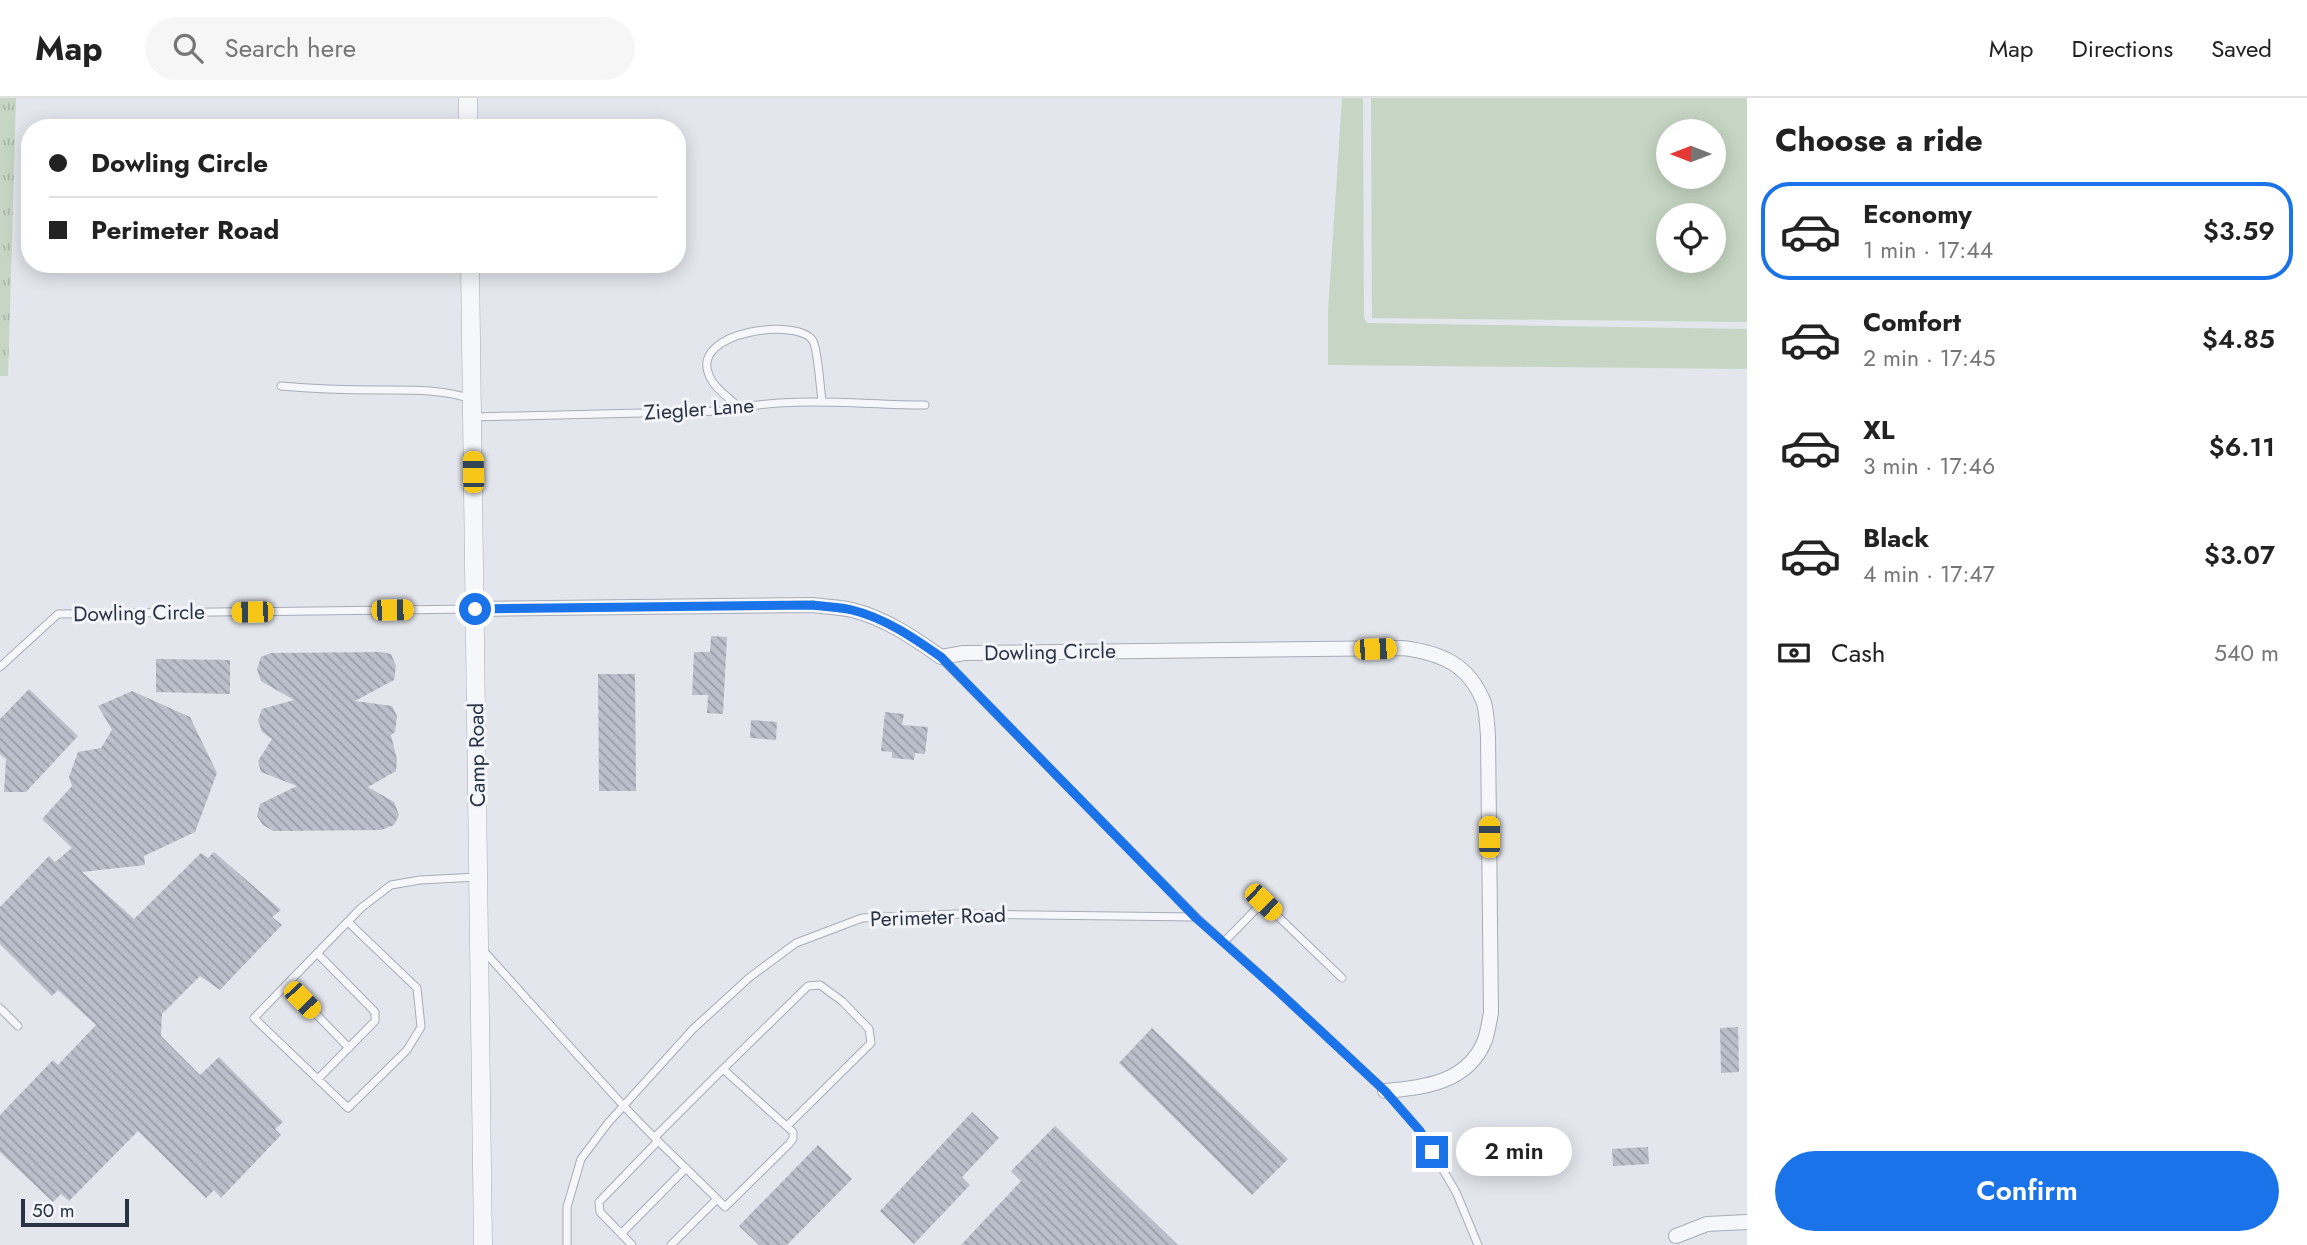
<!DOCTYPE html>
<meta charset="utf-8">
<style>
body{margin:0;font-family:Jost,sans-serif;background:#f6f6f6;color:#222;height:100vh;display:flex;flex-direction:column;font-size:26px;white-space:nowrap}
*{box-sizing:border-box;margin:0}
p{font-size:23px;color:#767676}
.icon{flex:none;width:38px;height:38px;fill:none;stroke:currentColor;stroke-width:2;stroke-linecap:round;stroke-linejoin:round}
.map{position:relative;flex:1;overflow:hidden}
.panel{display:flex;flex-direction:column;background:#fff;width:560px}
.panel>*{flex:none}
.top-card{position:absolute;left:21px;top:21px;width:665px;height:154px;border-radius:28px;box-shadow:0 4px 18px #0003;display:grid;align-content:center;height:154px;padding:0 28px;background:#fff}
.needle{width:46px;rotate:270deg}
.controls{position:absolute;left:1656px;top:21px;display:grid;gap:14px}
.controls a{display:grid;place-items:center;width:70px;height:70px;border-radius:50%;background:#fff;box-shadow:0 4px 18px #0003;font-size:35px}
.scale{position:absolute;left:21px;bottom:18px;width:108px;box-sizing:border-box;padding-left:7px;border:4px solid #2a3245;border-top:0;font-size:19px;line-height:24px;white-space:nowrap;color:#2a3245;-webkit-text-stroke:5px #f3f5f9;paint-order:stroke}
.end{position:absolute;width:32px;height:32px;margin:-16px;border:9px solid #1a73e8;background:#fff;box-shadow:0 0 0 4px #fff}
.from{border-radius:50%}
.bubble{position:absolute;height:49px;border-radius:24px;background:#fff;box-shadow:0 4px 18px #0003;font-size:23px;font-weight:600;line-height:49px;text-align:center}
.car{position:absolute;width:21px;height:42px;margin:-21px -10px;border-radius:9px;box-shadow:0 0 5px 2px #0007;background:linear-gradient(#f5c518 24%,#345 0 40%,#f5c518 0 76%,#345 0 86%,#f5c518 0)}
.top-card b{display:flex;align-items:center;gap:24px;height:66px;font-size:26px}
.top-card b+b{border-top:2px solid #e0e0e0}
.top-card i{width:18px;height:18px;background:#222}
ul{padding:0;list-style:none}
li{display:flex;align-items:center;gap:21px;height:98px;margin:0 14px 10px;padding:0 14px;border:4px solid transparent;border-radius:28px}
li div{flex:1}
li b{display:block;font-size:26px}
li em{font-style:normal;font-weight:600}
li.current{border-color:#1a73e8}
li>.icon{width:63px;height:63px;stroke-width:1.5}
h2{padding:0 28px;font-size:32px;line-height:84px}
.pay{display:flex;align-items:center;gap:18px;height:77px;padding:0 28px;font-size:26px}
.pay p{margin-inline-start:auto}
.button{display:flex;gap:14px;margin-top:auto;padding:14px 28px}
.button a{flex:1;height:80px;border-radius:42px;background:#1a73e8;color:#fff;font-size:28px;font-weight:600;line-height:80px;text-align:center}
header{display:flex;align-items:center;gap:42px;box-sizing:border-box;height:98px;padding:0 35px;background:#fff;border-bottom:2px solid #e0e0e0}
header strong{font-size:33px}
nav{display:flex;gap:38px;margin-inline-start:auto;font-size:24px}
.search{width:490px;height:63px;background:#f6f6f6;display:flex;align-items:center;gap:18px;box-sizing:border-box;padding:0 24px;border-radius:38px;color:#767676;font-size:26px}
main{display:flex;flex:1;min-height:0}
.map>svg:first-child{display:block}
.grass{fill:url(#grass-tufts)}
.park{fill:#c7d6c4;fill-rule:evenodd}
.building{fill:url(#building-back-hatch)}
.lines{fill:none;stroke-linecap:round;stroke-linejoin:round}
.service-casing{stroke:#a8acb7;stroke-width:9}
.minor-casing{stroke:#a8acb7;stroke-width:16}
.tertiary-casing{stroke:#a8acb7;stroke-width:19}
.service{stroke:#f6f7fa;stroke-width:7}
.minor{stroke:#f6f7fa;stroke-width:14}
.tertiary{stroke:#f6f7fa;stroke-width:18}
.route{stroke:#1a73e8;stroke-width:9}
.labels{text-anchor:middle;stroke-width:6;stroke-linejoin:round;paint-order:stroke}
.street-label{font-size:21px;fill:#2a3245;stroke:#f3f5f9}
</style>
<header>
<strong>Map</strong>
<div class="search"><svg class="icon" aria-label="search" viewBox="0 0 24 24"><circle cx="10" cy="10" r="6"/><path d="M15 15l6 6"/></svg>Search here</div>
<nav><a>Map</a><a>Directions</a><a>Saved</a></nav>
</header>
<main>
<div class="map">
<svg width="1747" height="1147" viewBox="0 0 1747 1147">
<defs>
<pattern id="grass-tufts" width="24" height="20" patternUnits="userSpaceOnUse" patternTransform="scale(1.75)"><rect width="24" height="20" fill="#c7d6c4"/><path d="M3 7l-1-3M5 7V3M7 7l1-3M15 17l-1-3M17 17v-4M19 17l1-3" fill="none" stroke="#abb8aa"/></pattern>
<pattern id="building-back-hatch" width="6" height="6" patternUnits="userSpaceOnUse" patternTransform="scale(1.75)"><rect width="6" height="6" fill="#babfca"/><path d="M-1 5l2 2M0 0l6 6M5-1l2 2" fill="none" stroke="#979ca6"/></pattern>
</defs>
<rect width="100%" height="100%" fill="#e3e6ec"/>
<path class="grass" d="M0,0H16L8,278H0Z"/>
<path class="park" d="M1342,0H1363L1364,220L1367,225L1747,231V271L1328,267V213Z
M1371,0H1747V224L1372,220ZM1668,33H1713V79H1668ZM1668,117H1713V163H1668Z"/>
<path class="building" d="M711,538L727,539L723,616L707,615L708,597H692L694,554H710Z
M381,554L391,556L396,568L394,582L355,603L392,608L397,618L395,634L391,637L397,662L396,673L368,689L394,704L399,717L394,727L381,732L273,733L263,727L257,718L260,706L297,688L261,674L258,663L272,641L262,634L258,622L262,611L294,602L261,583L257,571L261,559L271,555Z
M156,561L230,562V596L156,594Z
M598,576H635L636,693H599Z
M29,591L78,638L26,694H4L6,661L0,656V621Z
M132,593L190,619L217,675L195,734L144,758L145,767L82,774L134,821L201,755L208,760L214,754L281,812L272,819L282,827L220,892L200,878L162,916L161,938L200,977L219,959L283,1024L275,1031L281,1037L221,1100L214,1092L206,1100L138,1033L69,1103L61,1096L53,1104L0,1054V1017L53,962L58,967L96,927L58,892L52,898L0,846V809L49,758L55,764L72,750L42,721L72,688L69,679L78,654L101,650L112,632L98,608Z
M885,614L904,616L902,627L928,629L925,656L915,655L914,662L892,660V654L881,653Z
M751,622L777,624L776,642L750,640Z
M1738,929L1739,974L1721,975L1720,930Z
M1152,930L1288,1061L1252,1097L1119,965Z
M972,1014L999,1040L962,1079L970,1087L914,1146L880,1113Z
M1055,1028L1178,1147H961L1021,1083L1011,1073Z
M818,1047L852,1081L787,1147H759L739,1128Z
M1648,1049L1649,1066L1613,1068L1612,1051Z"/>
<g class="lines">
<defs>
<path id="service" d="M281,288C314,291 346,292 379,292C410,292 442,291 471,301
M739,309C729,300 714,290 709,277C690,233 799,219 813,243C818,252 820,290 822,302
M473,319L724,313C790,297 858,307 925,307
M941,560L1196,819L1279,894L1385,993L1420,1033L1456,1094L1478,1147
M0,569L58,516L474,511
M348,824L417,890L421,929L407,952L348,1010L254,920L361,810L391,787L420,782L478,779
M1224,844L1263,804L1342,880
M482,851C529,903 575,955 622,1006C655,1042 691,1074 725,1109L789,1046L793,1041V1034L723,971L655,1039
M317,855L375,914V923L318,981
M287,886L349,950
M0,910L18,928
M723,971L808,888L820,887L842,903L869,931L871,945L787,1028
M621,1136L686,1070
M567,1147V1109L581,1061L608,1025L693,931L750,879L796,845L862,820L956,816L1196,819
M632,1147L600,1114L599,1104L658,1043
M671,1147L717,1101"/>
<path id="minor" d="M475,511L813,507C826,509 840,509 852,512C885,520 914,540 941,559L964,555L1403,550C1441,555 1469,566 1484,605C1487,615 1487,628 1488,638L1491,915C1489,924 1488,933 1485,942C1468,985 1425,989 1385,993
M1676,1138L1707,1126L1747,1124"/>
<path id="tertiary" d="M468,0V30
M470,166L483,1147"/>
</defs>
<use href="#service" class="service-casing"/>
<use href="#minor" class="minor-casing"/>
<use href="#tertiary" class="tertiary-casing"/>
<use href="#service" class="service"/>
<use href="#minor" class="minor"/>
<use href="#tertiary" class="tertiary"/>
</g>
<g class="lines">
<path class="route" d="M475,511L813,507C826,509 840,509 852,512C885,520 914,540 941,559L1196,820L1279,894L1385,993L1420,1033L1432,1054"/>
</g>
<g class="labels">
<g class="street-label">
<text transform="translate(699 311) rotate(-4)" y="7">Ziegler Lane</text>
<text transform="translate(139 515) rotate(-1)" y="7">Dowling Circle</text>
<text transform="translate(1050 554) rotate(-1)" y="7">Dowling Circle</text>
<text transform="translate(477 657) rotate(-91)" y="7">Camp Road</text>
<text transform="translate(938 819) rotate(-2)" y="7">Perimeter Road</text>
</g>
</g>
</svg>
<div class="controls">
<a><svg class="needle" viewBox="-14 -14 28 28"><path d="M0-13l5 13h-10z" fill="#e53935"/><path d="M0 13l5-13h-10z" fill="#767676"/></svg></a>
<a><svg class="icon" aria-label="locate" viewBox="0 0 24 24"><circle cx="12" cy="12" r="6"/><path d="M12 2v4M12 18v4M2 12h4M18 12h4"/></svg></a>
</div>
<div class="scale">50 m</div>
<i class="end from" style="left:475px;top:511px"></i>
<i class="end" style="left:1432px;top:1054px"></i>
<div class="bubble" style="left:1456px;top:1029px;width:116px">2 min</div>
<i class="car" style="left:473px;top:374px;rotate:359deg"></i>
<i class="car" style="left:392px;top:512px;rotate:89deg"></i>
<i class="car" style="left:252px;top:514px;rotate:269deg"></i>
<i class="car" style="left:1375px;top:551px;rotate:88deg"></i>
<i class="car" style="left:1489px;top:739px;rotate:0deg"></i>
<i class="car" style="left:1263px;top:804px;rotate:134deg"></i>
<i class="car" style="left:302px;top:902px;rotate:136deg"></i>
<div class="top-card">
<b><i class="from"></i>Dowling Circle</b>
<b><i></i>Perimeter Road</b>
</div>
</div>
<section class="panel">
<h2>Choose a ride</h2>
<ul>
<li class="current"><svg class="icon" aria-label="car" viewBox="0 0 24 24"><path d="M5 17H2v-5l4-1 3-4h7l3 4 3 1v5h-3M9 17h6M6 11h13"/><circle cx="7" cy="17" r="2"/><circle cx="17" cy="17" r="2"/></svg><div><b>Economy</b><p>1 min · 17:44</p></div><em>$3.59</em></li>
<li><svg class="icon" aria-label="car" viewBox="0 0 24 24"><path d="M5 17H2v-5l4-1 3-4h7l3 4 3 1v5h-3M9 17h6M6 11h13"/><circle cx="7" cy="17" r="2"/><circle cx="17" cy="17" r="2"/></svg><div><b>Comfort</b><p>2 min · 17:45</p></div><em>$4.85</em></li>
<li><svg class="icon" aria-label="car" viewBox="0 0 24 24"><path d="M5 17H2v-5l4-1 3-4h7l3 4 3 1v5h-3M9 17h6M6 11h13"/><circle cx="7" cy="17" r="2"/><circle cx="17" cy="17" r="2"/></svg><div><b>XL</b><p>3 min · 17:46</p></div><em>$6.11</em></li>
<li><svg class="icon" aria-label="car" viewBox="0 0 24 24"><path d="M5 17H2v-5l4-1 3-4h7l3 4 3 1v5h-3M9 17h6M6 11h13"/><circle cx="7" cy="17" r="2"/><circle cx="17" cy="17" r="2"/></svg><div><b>Black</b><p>4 min · 17:47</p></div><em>$3.07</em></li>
</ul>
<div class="pay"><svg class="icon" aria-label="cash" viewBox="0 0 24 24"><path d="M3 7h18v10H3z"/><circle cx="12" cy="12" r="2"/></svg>Cash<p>540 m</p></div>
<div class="button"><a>Confirm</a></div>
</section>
</main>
